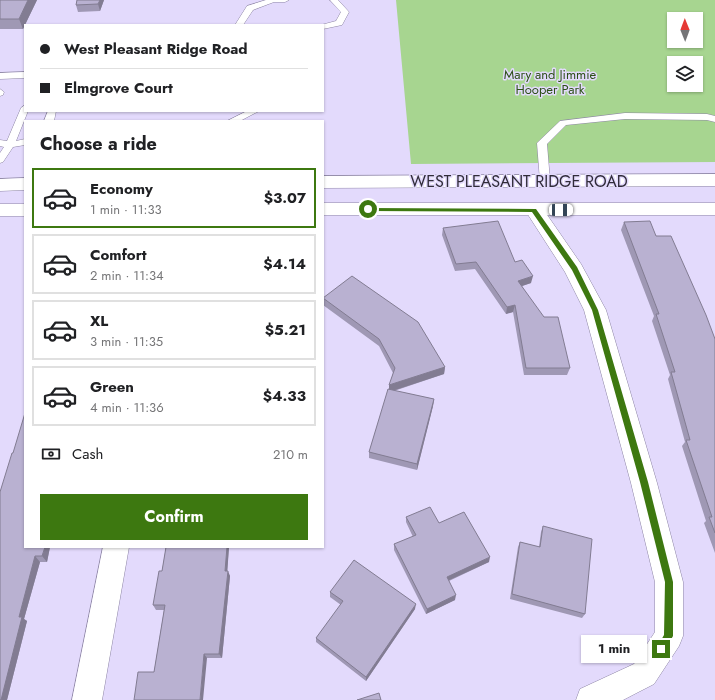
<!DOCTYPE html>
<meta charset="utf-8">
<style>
body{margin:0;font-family:Jost,sans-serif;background:#f2f2f2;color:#202124;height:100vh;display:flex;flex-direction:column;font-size:15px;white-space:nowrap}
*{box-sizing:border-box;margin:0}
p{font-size:13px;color:#757577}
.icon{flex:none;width:22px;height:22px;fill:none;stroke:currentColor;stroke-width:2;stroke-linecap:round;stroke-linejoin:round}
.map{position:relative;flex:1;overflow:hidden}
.drawer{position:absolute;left:24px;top:120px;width:300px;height:428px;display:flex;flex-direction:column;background:#fff;border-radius:0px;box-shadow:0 1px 3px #0004}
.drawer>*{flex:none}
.guide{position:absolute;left:24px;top:24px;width:300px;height:88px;border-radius:0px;box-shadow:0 1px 3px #0004;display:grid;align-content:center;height:88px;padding:0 16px;background:#fff}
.needle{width:26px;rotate:359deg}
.tools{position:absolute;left:667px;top:12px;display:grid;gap:8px}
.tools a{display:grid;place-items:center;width:36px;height:36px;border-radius:0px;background:#fff;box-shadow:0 1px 3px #0004;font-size:20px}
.end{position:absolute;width:18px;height:18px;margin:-9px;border:5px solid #3d7810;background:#fff;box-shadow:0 0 0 2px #fff}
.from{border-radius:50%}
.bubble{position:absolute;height:28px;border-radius:0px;background:#fff;box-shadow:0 1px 3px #0004;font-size:13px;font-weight:700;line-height:28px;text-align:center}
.car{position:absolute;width:12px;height:24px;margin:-12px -6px;border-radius:5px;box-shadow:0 0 3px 1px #0007;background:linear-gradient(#fff 24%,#345 0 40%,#fff 0 76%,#345 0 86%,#fff 0)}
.guide b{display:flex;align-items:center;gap:14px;height:38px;font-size:15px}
.guide b+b{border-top:1px solid #e0e0e0}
.guide i{width:10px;height:10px;background:#202124}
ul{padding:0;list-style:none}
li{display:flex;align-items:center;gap:12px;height:60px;margin:0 8px 6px;padding:0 8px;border:2px solid #e0e0e0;border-radius:0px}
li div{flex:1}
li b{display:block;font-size:15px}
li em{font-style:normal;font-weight:700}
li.on{border-color:#3d7810}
li>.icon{width:36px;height:36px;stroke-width:1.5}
h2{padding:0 16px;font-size:18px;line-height:48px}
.pay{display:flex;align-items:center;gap:10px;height:44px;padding:0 16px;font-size:15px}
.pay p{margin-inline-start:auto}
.cta{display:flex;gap:8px;margin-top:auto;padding:8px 16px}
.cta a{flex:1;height:46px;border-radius:0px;background:#3d7810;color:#fff;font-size:16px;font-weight:700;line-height:46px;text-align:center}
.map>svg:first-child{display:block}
.green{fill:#a7d590;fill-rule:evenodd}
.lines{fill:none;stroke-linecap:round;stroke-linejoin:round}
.service-casing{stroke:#8d85a4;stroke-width:1}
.minor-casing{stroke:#8d85a4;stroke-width:1}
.tertiary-casing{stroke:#8d85a4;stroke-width:1}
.service{fill:#fff;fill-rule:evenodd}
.minor{fill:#fff;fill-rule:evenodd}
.tertiary{fill:#fff;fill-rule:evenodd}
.wall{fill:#9f98b4}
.shaded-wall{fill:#827c92}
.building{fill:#b9b1d1;stroke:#827c92}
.route{fill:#3d7810}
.labels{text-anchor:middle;stroke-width:3;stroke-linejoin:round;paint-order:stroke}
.far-park-label{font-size:13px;fill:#2d5018;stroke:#e3dafc}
.street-label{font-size:16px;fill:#302c39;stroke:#e3dafc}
</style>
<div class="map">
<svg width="715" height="700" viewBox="0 0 715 700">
<rect width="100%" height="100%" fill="#e3dafc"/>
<path class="green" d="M396,0H715V162L411,164ZM674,19H696V41H674ZM674,63H696V85H674Z"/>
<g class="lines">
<defs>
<path id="service" d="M266,0H289L285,2H274L253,10L243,25H235L247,6Z
M330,0H338L349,12L342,25L323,29V25H321L336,21L341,12Z
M25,72V78L0,79V73Z
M0,89L4,92L3,95L0,96Z
M25,105V111H28L16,141L25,139V145L13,147L3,162L0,163V153L4,147L0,146V140L7,141L21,108Z
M48,111H56L54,121H44Z
M247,111H259L240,121H227Z
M625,113L707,114L715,116V122L707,120L625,119L566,125L547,144L550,181L545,184L542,183L540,181L537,143L560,121Z"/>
<path id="minor" d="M534,204L541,206L581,264L606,310L657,483L683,582V636L679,646L654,684L623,700H576L580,689L634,664L655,632V582L631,483L584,310L565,272L525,210L527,206Z
M103,547H129L102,700H72Z"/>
<path id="tertiary" d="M715,174V186L323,188V176Z
M25,178V190L0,191V179Z
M323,203H715V215H323Z
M0,204H25V216H0Z"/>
</defs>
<use href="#service" class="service-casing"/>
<use href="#minor" class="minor-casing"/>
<use href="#tertiary" class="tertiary-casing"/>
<use href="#service" class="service"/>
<use href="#minor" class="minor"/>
<use href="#tertiary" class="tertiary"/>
</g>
<path class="wall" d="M0,0H37L23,29H0Z
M77,0H104L100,11L78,12L76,5Z
M624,222L656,236L715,339V553L704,523L706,521L682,446L685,442L668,379L670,375L652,321L654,316L621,230Z
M443,228L515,262L531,283L522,286L570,368L567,375H524L513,312L506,314L475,269L455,271L442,235Z
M323,298L445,367L444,374L394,391L434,399L433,406L417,470L369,458V452L389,389L393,373L379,346L323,305Z
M406,517L439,523L489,562L449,581L455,600L426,614L394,550V544L413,537L406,522Z
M543,526L585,614L582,618L510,599L518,547L520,542L539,547L541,532Z
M25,547H50L47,562H40L24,619L27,621L7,700H0Z
M166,547H229L227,571L230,576L222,658H207L154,672L164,610H156L153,605L162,571Z
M330,592L415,609L366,681L316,642V638L341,605L330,597Z"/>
<path class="shaded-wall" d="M28,0H37L23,29L19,19Z
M100,0H104L100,11L98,4Z
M533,276L531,283L516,288L518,281Z
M515,305L513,312L506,314L507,307Z
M445,367L444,374L389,392V385Z
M434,399L433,406L417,470V464Z
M45,547H50L47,562L42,556Z
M227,547H229L227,576L225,571Z
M35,556L40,562L24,619L27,621L7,700H1L19,617Z
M490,557L489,562L445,582L447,577Z
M228,571L230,576L222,658L219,654Z
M456,595L455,600L426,614L427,609Z
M416,604L415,609L366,681V677Z
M204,654L207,658L203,700H200Z"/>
<path class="building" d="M0,0H28L19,19H0Z
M77,0H100L98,4L76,5Z
M498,221L515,262L522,260L533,276L518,281L544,317H558L570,368H526L515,305L507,307L476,262L456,264L443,228Z
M650,221L656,236H671L706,315L715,339V533L709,517H712L686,440H690L671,372H675L656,314H659L624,222Z
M352,276L418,322L445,367L389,385L395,368L379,339L323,298Z
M388,389L434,399L417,464L369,452Z
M25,413V547H45L42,556H35L19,617H22L1,700H0V492L12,453H13Z
M430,507L439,523L464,512L490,557L447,577L456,595L427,609L394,544L416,535L406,517Z
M543,526L592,539L585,614L512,594L520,542L540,547Z
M166,547H227L225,571H228L219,654H204L200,700H134L138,672H154L165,605H153L159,571H162Z
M354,560L416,604L366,677L316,638L343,601L330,592Z
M379,693L381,700H357Z"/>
<path class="route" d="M366,208L536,209L577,267L598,310L648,482L673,582V636L664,652L661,653L658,652L656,649L664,635L665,582L640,482L592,310L572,270L532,212L368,211L365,209Z"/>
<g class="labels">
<g class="far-park-label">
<text x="550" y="79">Mary and Jimmie<tspan x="550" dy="15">Hooper Park</tspan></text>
</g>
<g class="street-label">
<text x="519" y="187">WEST PLEASANT RIDGE ROAD</text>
</g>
</g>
</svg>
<div class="tools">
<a><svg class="needle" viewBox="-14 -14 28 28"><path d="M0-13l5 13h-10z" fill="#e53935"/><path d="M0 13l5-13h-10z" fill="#757577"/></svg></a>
<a><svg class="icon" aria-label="layers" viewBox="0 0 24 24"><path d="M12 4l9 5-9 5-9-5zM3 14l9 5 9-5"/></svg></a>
</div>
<i class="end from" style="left:368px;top:209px"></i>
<i class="end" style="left:661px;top:649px"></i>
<div class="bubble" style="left:581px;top:635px;width:66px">1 min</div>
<i class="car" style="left:561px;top:210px;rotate:90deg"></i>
<div class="guide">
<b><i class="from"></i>West Pleasant Ridge Road</b>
<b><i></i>Elmgrove Court</b>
</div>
<section class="drawer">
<h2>Choose a ride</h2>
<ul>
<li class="on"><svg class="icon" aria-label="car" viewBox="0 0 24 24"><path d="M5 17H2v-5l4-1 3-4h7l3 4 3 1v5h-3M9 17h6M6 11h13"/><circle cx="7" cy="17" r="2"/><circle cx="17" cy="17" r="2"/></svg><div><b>Economy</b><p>1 min · 11:33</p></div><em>$3.07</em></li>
<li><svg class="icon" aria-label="car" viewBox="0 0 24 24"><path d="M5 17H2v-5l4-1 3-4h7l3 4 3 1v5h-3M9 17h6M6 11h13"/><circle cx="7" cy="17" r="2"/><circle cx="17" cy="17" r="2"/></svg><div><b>Comfort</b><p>2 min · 11:34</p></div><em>$4.14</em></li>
<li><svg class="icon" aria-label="car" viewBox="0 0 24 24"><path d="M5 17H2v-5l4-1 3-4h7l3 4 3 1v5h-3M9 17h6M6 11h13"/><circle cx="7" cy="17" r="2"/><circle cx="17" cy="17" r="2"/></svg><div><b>XL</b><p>3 min · 11:35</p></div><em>$5.21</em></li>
<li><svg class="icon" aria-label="car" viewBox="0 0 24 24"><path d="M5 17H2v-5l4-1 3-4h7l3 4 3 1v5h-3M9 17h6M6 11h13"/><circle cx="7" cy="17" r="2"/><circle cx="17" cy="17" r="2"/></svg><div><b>Green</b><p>4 min · 11:36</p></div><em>$4.33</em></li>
</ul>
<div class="pay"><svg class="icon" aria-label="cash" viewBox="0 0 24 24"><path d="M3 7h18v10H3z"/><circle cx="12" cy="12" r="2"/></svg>Cash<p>210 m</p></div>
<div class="cta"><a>Confirm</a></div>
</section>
</div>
